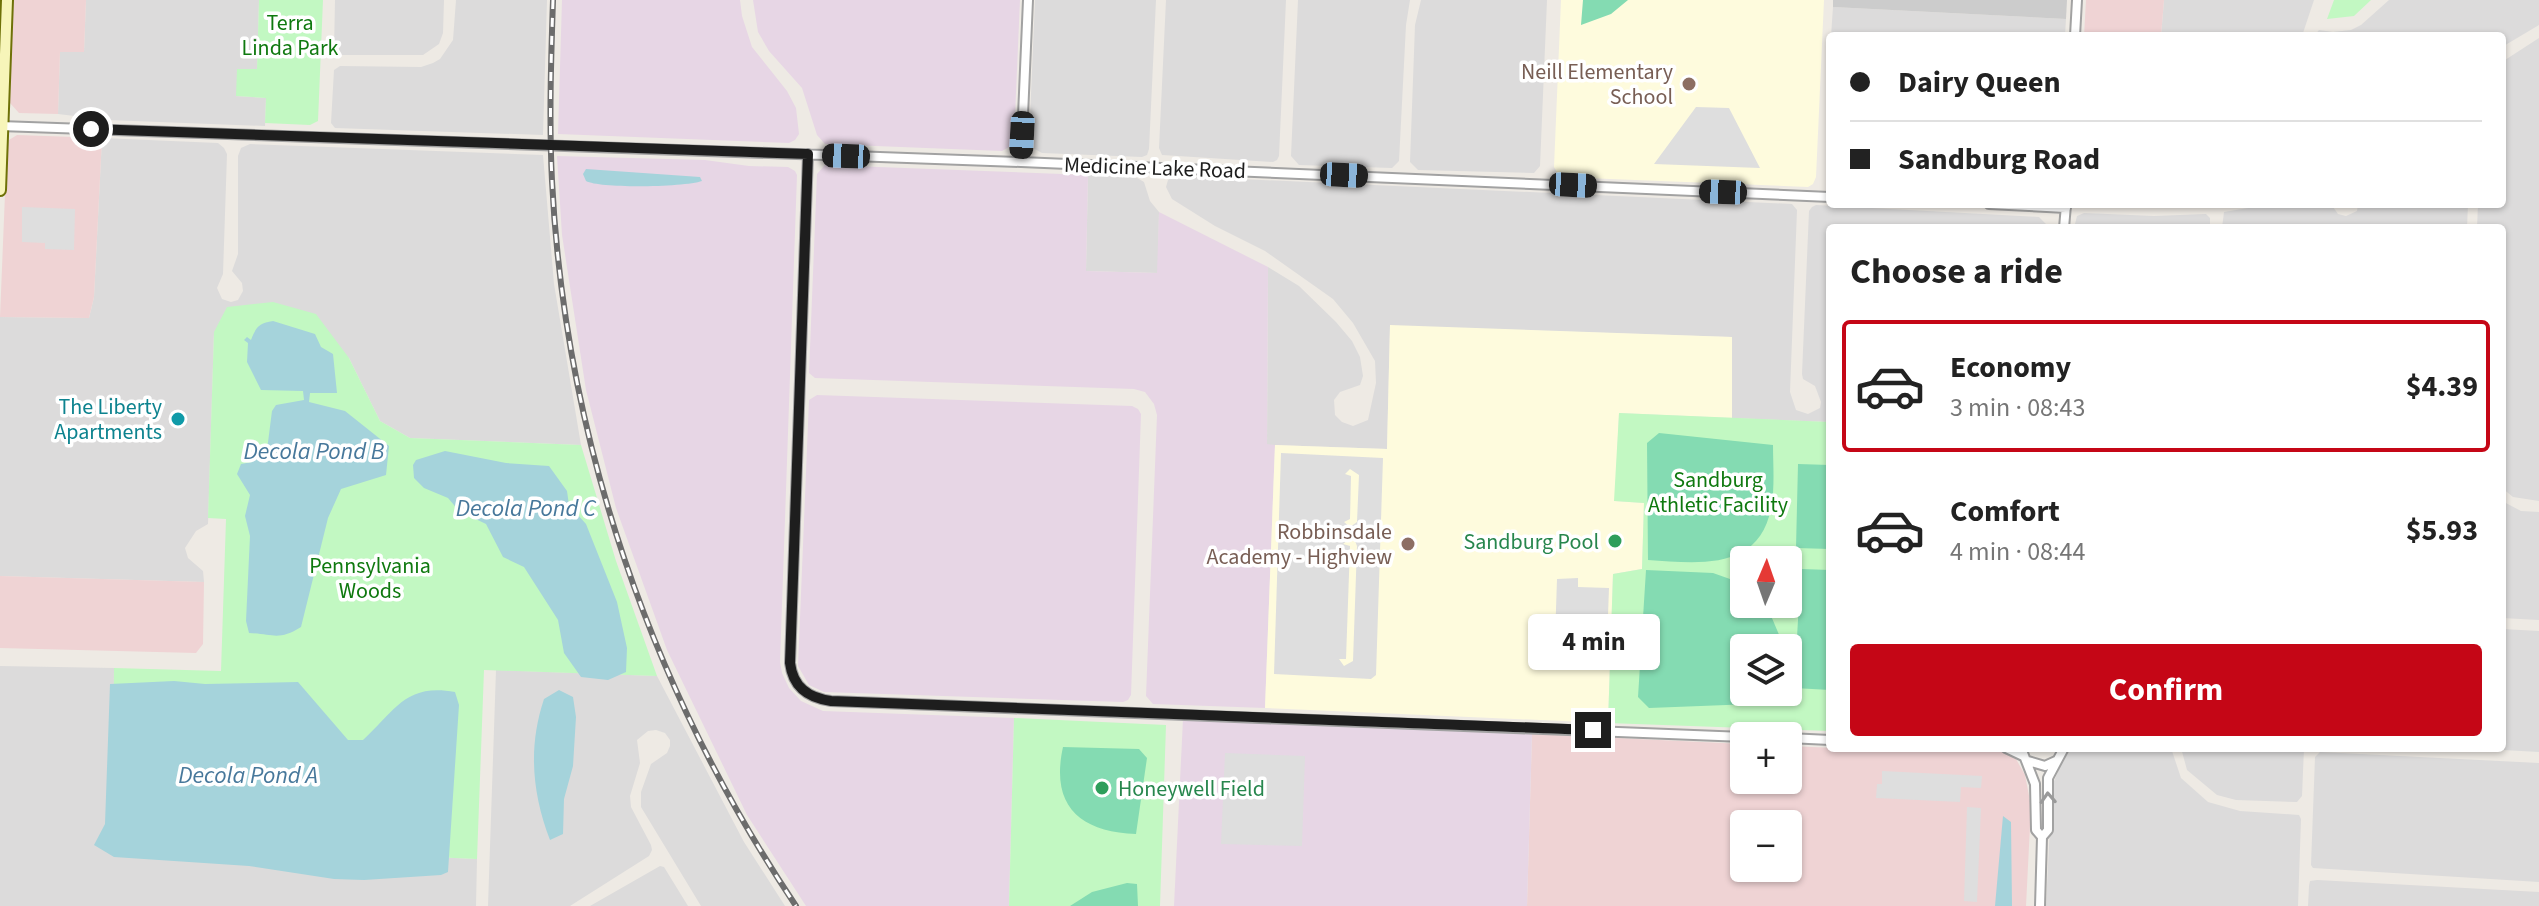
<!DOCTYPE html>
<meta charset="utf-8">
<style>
body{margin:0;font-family:"Source Sans 3",sans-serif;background:#f6f6f6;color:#222;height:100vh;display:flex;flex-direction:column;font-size:30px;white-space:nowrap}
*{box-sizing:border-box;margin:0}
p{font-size:26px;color:#767676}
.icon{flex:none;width:44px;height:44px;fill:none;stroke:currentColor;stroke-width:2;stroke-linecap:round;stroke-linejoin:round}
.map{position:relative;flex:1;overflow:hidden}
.drawer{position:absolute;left:1826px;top:224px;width:680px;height:528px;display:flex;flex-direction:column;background:#fff;border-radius:8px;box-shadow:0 2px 6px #0004}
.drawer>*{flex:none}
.hud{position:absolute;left:1826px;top:32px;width:680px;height:176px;border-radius:8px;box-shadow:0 2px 6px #0004;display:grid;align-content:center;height:176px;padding:0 24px;background:#fff}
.needle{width:52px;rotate:2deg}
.fabs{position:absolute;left:1730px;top:546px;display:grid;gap:16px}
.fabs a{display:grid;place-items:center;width:72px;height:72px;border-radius:8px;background:#fff;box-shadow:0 2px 6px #0004;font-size:40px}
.end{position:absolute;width:36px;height:36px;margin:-18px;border:10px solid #1e1e1e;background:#fff;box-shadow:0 0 0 4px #fff}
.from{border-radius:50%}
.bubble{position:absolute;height:56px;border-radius:8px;background:#fff;box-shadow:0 2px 6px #0004;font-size:26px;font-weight:700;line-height:56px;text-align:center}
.car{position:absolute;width:24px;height:48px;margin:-24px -12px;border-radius:10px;box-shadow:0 0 6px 2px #0007;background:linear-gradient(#222 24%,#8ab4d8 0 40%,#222 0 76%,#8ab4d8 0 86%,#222 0)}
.hud b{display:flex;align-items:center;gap:28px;height:76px;font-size:30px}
.hud b+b{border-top:2px solid #e0e0e0}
.hud i{width:20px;height:20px;background:#222}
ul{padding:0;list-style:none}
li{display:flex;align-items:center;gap:24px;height:132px;margin:0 16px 12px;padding:0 8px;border:4px solid transparent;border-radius:8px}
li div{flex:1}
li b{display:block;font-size:30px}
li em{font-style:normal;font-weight:700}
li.active{border-color:#c50616}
li>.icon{width:72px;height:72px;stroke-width:1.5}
h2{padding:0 24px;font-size:36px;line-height:96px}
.cta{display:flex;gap:16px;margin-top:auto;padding:16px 24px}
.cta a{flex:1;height:92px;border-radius:8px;background:#c50616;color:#fff;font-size:32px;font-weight:700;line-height:92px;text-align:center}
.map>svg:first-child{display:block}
.residential{fill:#dcdbdb}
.commercial{fill:#efd3d4;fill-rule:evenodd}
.industrial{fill:#e7d6e5}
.education{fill:#fefbdd}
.religious{fill:#ccc}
.park{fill:#c2f8c2;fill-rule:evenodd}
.pitch{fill:#84dbb2}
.parking{fill:#dedede;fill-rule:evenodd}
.water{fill:#a5d3db}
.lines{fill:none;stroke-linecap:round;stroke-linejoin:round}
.tertiary-casing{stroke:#a2a2a2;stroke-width:12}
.secondary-casing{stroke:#6e7108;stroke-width:14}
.tertiary{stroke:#fff;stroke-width:8}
.secondary{stroke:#f7f5b9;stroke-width:10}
.rail-casing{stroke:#6c6c6c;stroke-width:6}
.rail{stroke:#fff;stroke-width:3;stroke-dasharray:9;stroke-linecap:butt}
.oneway{stroke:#9a9a9a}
.route{stroke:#1e1e1e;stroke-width:10}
.education-dot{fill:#8d6e63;stroke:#fff;stroke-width:3}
.culture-dot{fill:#0f9aa8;stroke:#fff;stroke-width:3}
.leisure-dot{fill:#2e9e5b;stroke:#fff;stroke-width:3}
.labels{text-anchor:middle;stroke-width:7;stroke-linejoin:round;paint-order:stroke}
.park-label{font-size:22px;fill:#0f790f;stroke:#fff}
.education-label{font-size:22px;fill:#785e54;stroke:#fff;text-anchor:end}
.street-label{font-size:22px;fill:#1e1e1e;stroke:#fff}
.culture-label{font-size:22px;fill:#0d838f;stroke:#fff;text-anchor:end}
.leisure-label{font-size:22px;fill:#27864d;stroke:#fff;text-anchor:end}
.water-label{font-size:24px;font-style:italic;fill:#47789b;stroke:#fff}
</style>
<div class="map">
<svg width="2539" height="906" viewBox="0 0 2539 906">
<rect width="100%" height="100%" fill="#eeeae4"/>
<path class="residential" d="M86,0H259L257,70L236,96L266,98L265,126L108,120L58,114L60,51L84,52Z
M335,0H444L443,33L439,44L423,55H338L334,51Z
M456,0H547L543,135L335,128L331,123L334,70L340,66L421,67L433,63L440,59L453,40Z
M1035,0H1156L1149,149L1147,155L1142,157L1042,153L1033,148L1029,141Z
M1166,0H1286L1279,156L1277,160L1273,162L1162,155L1159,148Z
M1298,0H1410L1406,25L1399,161L1392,168L1299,165L1291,156Z
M1421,0H1547L1540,166L1534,173L1418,170L1410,162L1415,25Z
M2164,0H2314L2302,36H2161Z
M2389,0H2539V25L2502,47V36H2314L2319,30L2333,32L2351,30L2361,25Z
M1833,7L2066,19L2065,36H1831Z
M2539,38V501L2513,497L2502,488V228H2477L2478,204H2502V62Z
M102,138L218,143L224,148L227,154L223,274L217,288L222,299L231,302L238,300L243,291L242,283L232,271L238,254V156L241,148L250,144L543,155L554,284L581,445L410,438L380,421L349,358L214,332L208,524L196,531L185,548L188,558L203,571L204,582L0,576V317L89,318L94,297Z
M1088,175H1132L1144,182L1150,201L1159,212L1158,273L1086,271Z
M1174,176L1792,204L1797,210L1790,392L1796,410L1808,414L1820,408L1821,402L1815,386L1803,379L1802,374L1809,211L1812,207L1816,205L2039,217L2050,228H1830V422L1732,418V337L1390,326L1387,449L1275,445H1267L1268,267L1299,286L1336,322L1352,341L1360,357L1363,376L1360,385L1340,392L1334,400L1335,415L1342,422L1353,426L1368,420L1376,383L1375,361L1353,323L1333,299L1265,251L1215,226L1172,199L1166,187L1168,180Z
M2272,204H2331L2338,214L2346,216L2357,211L2358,204H2468L2467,228H2222L2224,212Z
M2084,213L2154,216L2206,214L2210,218V228H2074L2077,216Z
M2502,501L2521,511L2539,512V620L2502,618Z
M2502,629L2539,631V752L2467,748H2502Z
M0,666L114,668L113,843L477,859L476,906H0Z
M496,670L657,676L744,842L785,906H701L641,807V792L651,764L667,753L670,746V740L665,733L656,730L648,731L637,740L640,763L630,796L631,807L651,845L652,850L649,856L570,906H488Z
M2068,748H2171L2181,778L2208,802L2240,811L2299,815L2301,819L2298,906H2046L2052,786Z
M2181,748H2304L2302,796L2297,802L2236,800L2217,795L2187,770Z
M2320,752L2539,763V882L2313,868L2311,865L2315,757Z
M660,866L664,867L688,906H590Z
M2317,880L2539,892V906H2308L2309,886L2310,881Z"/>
<path class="commercial" d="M12,0H86L84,52H60L58,114L19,113L10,103Z
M2086,0H2164L2161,36H2084Z
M17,135L102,138L94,297L89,318L0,317L7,145L9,140Z
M0,576L204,582L203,644L196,653L0,648Z
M1532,734L1744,744V780H1788V746L1907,751L1933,748L1975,751L2007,750L2016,759L2025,775L2031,806L2026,906H1527ZM1744,824H1788V868H1744Z"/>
<path class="industrial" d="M562,0H740L742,16L752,47L787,91L796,108L799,134L795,140L789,143L558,134Z
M753,0H1020L1014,139L1009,147L1002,151L825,144L817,135L802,88L769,51L758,32Z
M557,156L705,160L749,166L788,167L795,171L797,175L780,662L782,673L789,688L801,701L823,711L1014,718L1009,906H806L747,815L667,650L616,508L586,390L562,235Z
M825,165L1088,175L1086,271L1157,273L1159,212L1268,267L1267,444L1275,445L1265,708L1153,704L1146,696L1157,415L1154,404L1145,392L1134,389L815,378L809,373L817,174Z
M817,395L1132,406L1138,409L1141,414L1131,695L1128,700L1123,702L824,692L809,685L798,666L809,400Z
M1183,719L1532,734L1527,906H1174Z"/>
<path class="education" d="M1561,0H1824L1816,177L1813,184L1808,187L1560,177L1554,167Z
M1390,325L1732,337V418L1619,413L1615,501L1644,503L1642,569L1613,574L1608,723L1265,708L1275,445L1387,449Z"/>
<path class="religious" d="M1833,0H2067L2066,19L1833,7Z"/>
<path class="park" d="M259,0H323L318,121L310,125L265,123L266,98L236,96L237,69H257Z
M2334,0H2371L2354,16L2327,19Z
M273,302L316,314L349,358L380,421L410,438L581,445L616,561L657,676L484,670L477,859L112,843L114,668L221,671L226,519L208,518L214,332L227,307Z
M1619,413L1830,422V731L1608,723L1613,574L1642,569L1644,503L1614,501ZM1744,560H1788V604H1744ZM1744,648H1788V692H1744Z
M1014,718L1166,725L1160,906H1009Z"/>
<path class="pitch" d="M1583,0H1628L1611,14L1581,25Z
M1659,433L1773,445C1773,465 1775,488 1771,508C1759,572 1697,563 1648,560L1647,443Z
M1798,464L1830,465V549L1796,548Z
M1801,569L1830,570V690L1794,688Z
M1646,570L1713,573L1744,584V604H1766L1780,637L1779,648H1744V692H1779L1778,703L1649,708L1638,697Z
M1063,747L1139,749L1147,758L1136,834C1080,832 1050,806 1063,747Z
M1127,883L1137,884L1138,906H1070L1092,892Z"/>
<path class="parking" d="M1696,107L1729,108L1760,168L1654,164Z
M22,207L75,209L74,250L45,249V243L22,242Z
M1281,453L1383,458L1376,675L1371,679L1274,674ZM1350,469L1359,475L1357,522L1350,527L1344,522L1350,519L1351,476L1345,474ZM1349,539L1355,541L1357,546L1353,661L1344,666L1339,659H1346L1350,546L1343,544Z
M1578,578V587L1609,588L1606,670L1554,669L1557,579Z
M1225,753L1305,756L1302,846L1221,844Z
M1882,771L1982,776L1981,788L1961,787L1960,802L1876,798L1877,784H1882Z
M1967,807L1981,808L1977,902L1964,901Z"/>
<path class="water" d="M586,169L700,177L702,181C685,187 601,189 586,181L583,174Z
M273,321L315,334L321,347L333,354L337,393H310L309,402L345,411L389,446L386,475L341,489L328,518L301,627C279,641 273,634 249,633L246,621L250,536L245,516L250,495L237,474L241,464L252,462L267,450L272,411L276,405L304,400L303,391L261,390L247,362L248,343L244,340L247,337L251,340C256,327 259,323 273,321Z
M445,451L506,463L549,466L567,491L569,505L586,524L617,602L627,648L626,672L608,680L581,677L564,653L558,620L524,567L503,557L486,524L459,511L448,498L424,488L414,478L413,465L416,460Z
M174,681L205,684L298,682L348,740H363C395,711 405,683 455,692L459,705L448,872L441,875L364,880L334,879L249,866L114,857L94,845L105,824L110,684Z
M559,690L573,697L576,717L573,766L564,799L563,834L550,840C532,793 528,747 544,699Z
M2003,816L2011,822L2012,906H1995Z"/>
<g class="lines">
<defs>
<path id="tertiary" d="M2075,36L2077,0
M0,126L1021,162L1830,197
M808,154L790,663C793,687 808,698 831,701L1744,737
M1021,162L1028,0
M1989,204L2066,208
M2064,228L2066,205
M1788,738L1830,740
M2006,748L2023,756
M2021,748L2035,784L2036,830L2042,837
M2028,761L2045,766L2056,761
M2040,906L2042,837L2048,830V778L2064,748"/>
<path id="secondary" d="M0,190L7,0"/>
</defs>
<use href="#tertiary" class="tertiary-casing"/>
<use href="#secondary" class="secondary-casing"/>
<use href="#tertiary" class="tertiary"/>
<use href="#secondary" class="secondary"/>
<defs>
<path id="rail" d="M553,0C551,60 549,121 552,181C565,441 652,691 796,906"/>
</defs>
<use href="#rail" class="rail-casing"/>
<use href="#rail" class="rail"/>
</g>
<defs><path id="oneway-chevron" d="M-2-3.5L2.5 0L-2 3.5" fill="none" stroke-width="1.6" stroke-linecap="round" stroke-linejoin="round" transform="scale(2)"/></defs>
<use class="oneway" href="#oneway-chevron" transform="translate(2048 798) rotate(-93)"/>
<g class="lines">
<path class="route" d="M91,129L808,154L790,663C793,687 808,698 831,701L1593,730"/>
</g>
<g class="education-dot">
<circle cx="1689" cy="84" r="8"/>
<circle cx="1408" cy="544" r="8"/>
</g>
<circle class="culture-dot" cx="178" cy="419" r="8"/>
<g class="leisure-dot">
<circle cx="1615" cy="541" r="8"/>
<circle cx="1102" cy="788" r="8"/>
</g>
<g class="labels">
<g class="park-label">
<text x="290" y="30">Terra<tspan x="290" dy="25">Linda Park</tspan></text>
<text x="1718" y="487">Sandburg<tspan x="1718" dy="25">Athletic Facility</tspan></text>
<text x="370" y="573">Pennsylvania<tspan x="370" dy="25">Woods</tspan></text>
</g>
<g class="education-label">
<text x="1673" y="79">Neill Elementary<tspan x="1673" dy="25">School</tspan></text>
<text x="1392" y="539">Robbinsdale<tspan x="1392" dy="25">Academy - Highview</tspan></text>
</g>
<g class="street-label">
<text transform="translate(1155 167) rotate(2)" y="8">Medicine Lake Road</text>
</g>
<g class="culture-label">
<text x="162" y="414">The Liberty<tspan x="162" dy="25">Apartments</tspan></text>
</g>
<g class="leisure-label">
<text x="1599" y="549">Sandburg Pool</text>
<text x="1118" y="796" text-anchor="start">Honeywell Field</text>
</g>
<g class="water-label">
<text x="314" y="459">Decola Pond B</text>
<text x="526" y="516">Decola Pond C</text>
<text x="248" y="783">Decola Pond A</text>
</g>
</g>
</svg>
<div class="fabs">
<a><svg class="needle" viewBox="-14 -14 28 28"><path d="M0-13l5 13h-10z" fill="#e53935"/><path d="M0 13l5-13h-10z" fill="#767676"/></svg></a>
<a><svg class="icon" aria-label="layers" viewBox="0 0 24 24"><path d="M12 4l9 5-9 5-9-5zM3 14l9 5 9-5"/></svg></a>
<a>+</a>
<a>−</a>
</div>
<i class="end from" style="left:91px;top:129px"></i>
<i class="end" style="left:1593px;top:730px"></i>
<div class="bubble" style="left:1528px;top:614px;width:132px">4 min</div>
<i class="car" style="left:1022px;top:135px;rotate:183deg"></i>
<i class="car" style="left:846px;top:156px;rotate:272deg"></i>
<i class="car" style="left:1344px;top:175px;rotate:93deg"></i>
<i class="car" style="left:1573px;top:185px;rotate:93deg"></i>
<i class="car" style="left:1723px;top:192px;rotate:272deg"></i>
<div class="hud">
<b><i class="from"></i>Dairy Queen</b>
<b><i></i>Sandburg Road</b>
</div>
<section class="drawer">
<h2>Choose a ride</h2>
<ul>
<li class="active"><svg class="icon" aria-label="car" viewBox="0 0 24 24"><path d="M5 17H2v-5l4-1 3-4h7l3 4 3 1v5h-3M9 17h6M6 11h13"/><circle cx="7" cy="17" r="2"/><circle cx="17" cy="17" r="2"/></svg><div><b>Economy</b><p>3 min · 08:43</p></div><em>$4.39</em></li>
<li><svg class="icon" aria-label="car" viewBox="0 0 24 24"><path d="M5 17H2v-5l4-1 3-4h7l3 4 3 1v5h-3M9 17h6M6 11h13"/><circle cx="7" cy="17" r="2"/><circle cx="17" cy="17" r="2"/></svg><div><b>Comfort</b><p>4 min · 08:44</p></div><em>$5.93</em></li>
</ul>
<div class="cta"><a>Confirm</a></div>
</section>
</div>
